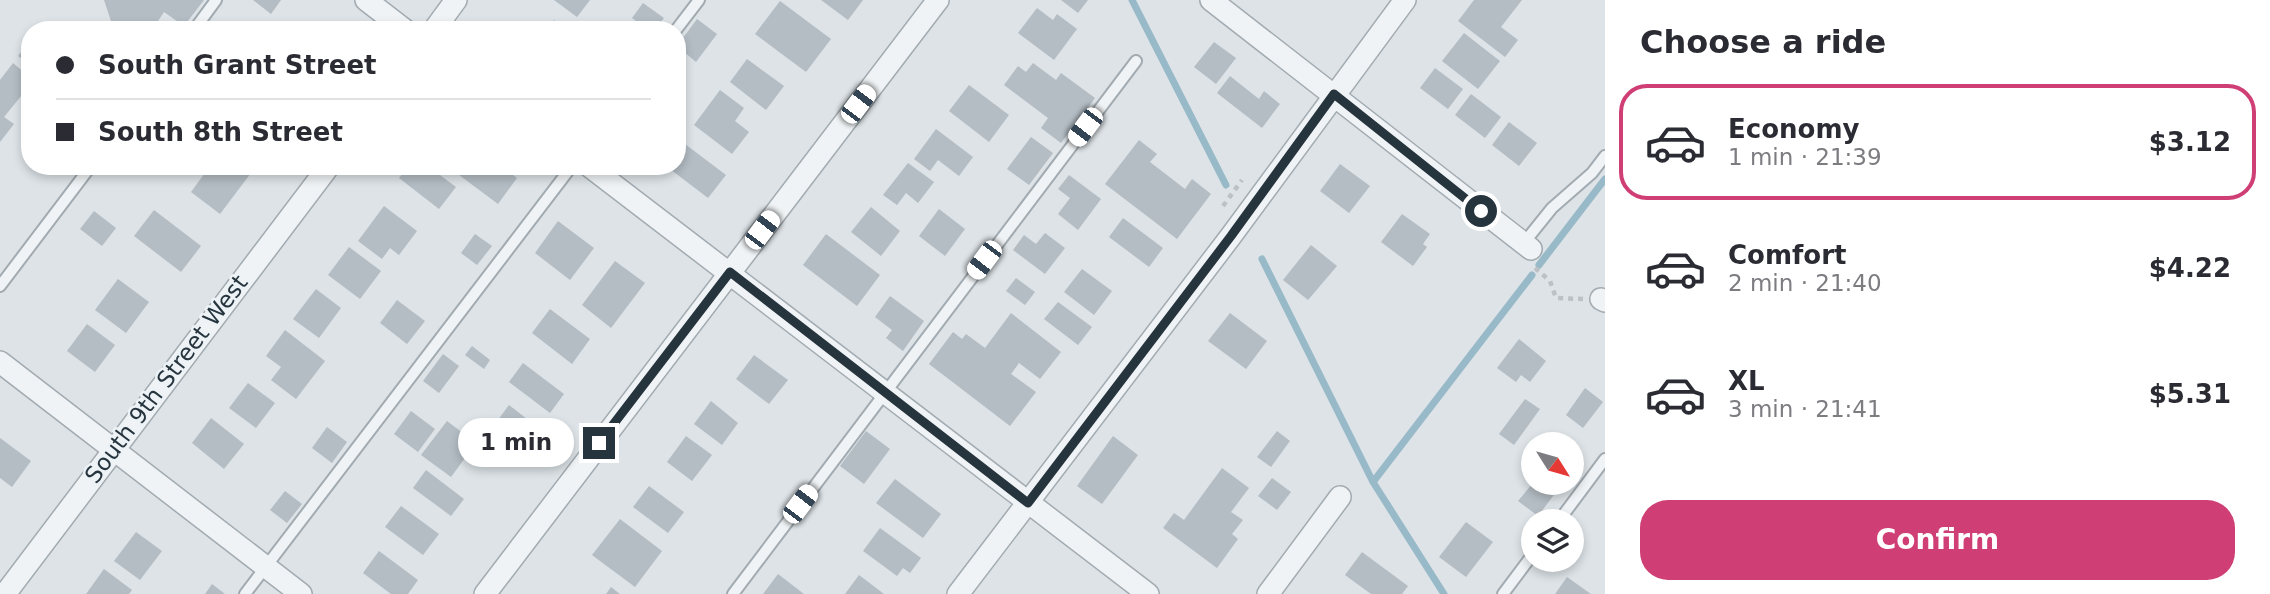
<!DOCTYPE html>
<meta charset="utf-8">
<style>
body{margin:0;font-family:"DejaVu Sans",sans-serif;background:#f7f7f7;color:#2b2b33;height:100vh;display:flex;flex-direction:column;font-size:26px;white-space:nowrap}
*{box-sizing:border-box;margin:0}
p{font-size:23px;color:#7c7c81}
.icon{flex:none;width:38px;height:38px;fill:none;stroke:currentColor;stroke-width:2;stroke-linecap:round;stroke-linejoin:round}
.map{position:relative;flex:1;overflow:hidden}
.side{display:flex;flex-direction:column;background:#fff;width:665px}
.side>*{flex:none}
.banner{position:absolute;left:21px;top:21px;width:665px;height:154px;border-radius:28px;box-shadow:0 4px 10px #0003;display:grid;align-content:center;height:154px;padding:0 35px;background:#fff}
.needle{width:46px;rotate:127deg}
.tools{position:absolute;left:1521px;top:432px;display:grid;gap:14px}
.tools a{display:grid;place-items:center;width:63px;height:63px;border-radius:50%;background:#fff;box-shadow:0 4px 10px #0003;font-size:35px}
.end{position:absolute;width:32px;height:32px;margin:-16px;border:9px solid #26343e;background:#fff;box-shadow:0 0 0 4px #fff}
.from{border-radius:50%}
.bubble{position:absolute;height:49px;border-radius:24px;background:#fff;box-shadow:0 4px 10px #0003;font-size:23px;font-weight:800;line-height:49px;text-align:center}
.car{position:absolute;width:21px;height:42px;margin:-21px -10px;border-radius:9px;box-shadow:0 0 5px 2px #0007;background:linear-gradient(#fff 24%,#345 0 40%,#fff 0 76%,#345 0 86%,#fff 0)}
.banner b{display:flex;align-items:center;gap:24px;height:66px;font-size:26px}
.banner b+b{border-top:2px solid #e1e1e2}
.banner i{width:18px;height:18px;background:#2b2b33}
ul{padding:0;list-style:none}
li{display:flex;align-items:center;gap:21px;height:116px;margin:0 14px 10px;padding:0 21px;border:4px solid transparent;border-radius:28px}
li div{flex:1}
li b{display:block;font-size:26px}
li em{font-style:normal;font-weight:800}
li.on{border-color:#cf3e74}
li>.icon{width:63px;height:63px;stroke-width:1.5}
h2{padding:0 35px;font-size:32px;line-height:84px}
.cta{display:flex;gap:14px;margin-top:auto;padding:14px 35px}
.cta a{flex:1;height:80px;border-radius:28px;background:#cf3e74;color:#fff;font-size:28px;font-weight:800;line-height:80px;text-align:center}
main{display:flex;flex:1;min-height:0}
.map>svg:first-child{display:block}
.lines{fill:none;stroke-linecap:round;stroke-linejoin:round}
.stream{stroke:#97b9c8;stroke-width:7}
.building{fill:#b4bdc4}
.service-casing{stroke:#a2abb1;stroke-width:14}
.minor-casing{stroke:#a2abb1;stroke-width:24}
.path{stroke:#bbc1c5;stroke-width:4.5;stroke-dasharray:5 5;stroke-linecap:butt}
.service{stroke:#f0f3f5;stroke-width:10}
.minor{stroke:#f0f3f5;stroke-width:21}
.route{stroke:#26343e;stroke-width:9}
.labels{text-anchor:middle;stroke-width:5;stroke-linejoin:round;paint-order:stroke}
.street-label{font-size:23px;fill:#26343e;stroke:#ecf2f5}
</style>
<main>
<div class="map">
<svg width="1605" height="594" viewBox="0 0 1605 594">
<rect width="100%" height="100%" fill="#dde3e7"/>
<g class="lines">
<path class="stream" d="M1132,0L1226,185
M1262,259L1373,482L1444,594
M1539,265L1605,179
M1373,482L1532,275"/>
</g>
<path class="building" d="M104,0H204L184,26L164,12L156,24H112Z
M253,0H281L271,14Z
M554,0H590L577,17Z
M821,0H863L848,20Z
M1061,0H1088L1078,13Z
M1474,0H1522L1501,27L1518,40L1505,57L1458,21Z
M780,1L831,39L806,72L755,34Z
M643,3L664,18L655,30H648L632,18Z
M1037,8L1053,20L1057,14L1077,29L1054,60L1018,33Z
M697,19L717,34L696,62L677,46Z
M554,20L566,30H547Z
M1464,33L1500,61L1478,89L1442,61Z
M30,40V65L18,56Z
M1214,42L1236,58L1216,84L1194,67Z
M747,59L784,86L766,110L730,82Z
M13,63L30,77V85L4,117L14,124L0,142V80Z
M1033,63L1056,80L1061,73L1095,98L1061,143L1041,128L1048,118L1004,85L1018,66L1026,72Z
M1435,68L1463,89L1448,109L1420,88Z
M1230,76L1259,99L1264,91L1280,104L1262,128L1217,93Z
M969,85L1009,115L989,142L949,111Z
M720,90L744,108L735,121L749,132L732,154L694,125Z
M1471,94L1501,117L1485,138L1455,115Z
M1509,122L1537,143L1519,166L1492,145Z
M936,129L973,157L959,176L938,160L930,171L914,159Z
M1031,137L1053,153L1029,185L1007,169Z
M677,138L726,175L708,198L666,166H677Z
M1139,140L1157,154L1150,162L1185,189L1192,179L1211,194L1177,239L1105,184Z
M908,163L934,182L918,203L906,193L897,205L883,195Z
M1340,164L1370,186L1349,213L1320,191Z
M210,166H242L251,173L220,214L191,192Z
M408,166H428L456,187L439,209L399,178Z
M447,166H501L517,178L498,204Z
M1069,175L1101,199L1078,230L1058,214L1070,198L1058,189Z
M384,206L417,231L399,255L390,248L382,259L358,241Z
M871,207L900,231L881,256L851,232Z
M939,209L965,229L945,256L919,236Z
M154,210L201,246L181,272L134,236Z
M94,211L116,228L102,246L80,229Z
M1402,214L1430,234L1423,244L1427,247L1413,266L1381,242Z
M1123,218L1163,248L1149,267L1109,237Z
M558,221L594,248L570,280L535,253Z
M1045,233L1065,248L1045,274L1013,250L1024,235L1036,244Z
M475,234L492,246L477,265L461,253Z
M826,234L880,275L857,306L803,265Z
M1311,245L1337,266L1308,300L1283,280Z
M349,247L381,271L360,299L328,275Z
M615,261L645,283L611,328L582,305Z
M1082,269L1112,291L1094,315L1064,292Z
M1016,278L1035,292L1025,305L1006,291Z
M118,279L149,302L126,333L95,310Z
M316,289L341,308L319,338L293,319Z
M890,296L924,321L903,351L886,338L892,330L875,317Z
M397,300L425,321L407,344L380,323Z
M1058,302L1092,327L1078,345L1044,319Z
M550,309L590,339L572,364L532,333Z
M1011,313L1061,352L1040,379L1019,363L1011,374L1036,392L1010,426L929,364L953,332L962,339L966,334L985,348Z
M1230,313L1267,341L1246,369L1208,341Z
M87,324L115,345L95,372L67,351Z
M285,330L325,361L296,399L271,380L281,367L266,356Z
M1519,339L1546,361L1530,382L1521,375L1516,382L1497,368Z
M472,346L490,360L484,369L465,355Z
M443,354L459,366L439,393L423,381Z
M754,355L788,380L769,404L736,379Z
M523,363L564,394L550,413L509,382Z
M248,383L275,403L256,428L229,408Z
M1585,388L1603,402L1583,428L1566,415Z
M1525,399L1540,409L1514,445L1499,434Z
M711,401L738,423L722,445L694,424Z
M509,405L536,426L513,456L486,436Z
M411,411L435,429L418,452L394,434Z
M211,418L244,444L224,469L192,443Z
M447,421L476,443L451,477L421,455Z
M327,427L347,442L332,463L312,448Z
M866,431L890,449L864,484L840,466Z
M1277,431L1290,441L1271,467L1257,457Z
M686,436L712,455L692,481L667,462Z
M1113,436L1138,455L1102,504L1077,486Z
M0,438L31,461L12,487L0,478Z
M1572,453L1581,460L1572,472Z
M1222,468L1249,488L1231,512L1243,520L1232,534L1238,539L1217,568L1163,528L1174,513L1184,520Z
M426,470L464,499L451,516L413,488Z
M1272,478L1291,492L1277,510L1258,496Z
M895,479L941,514L923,538L876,503Z
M1533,483H1563L1538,516L1518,501Z
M649,486L684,512L668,533L633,507Z
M285,491L302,504L287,523L270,510Z
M401,506L439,534L423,555L385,527Z
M620,519L662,551L635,587L592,555Z
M1466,522L1493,542L1466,577L1439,557Z
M880,528L921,558L910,573L903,568L897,576L863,551Z
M136,532L162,551L140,580L114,561Z
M379,551L418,580L408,594H391L363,573Z
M1362,552L1408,586L1402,594H1371L1345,575Z
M104,569L132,590L129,594H86Z
M778,574L804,594H763Z
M859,575L884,594H845Z
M1567,577L1591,594H1555Z
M212,584L225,594H205Z
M611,587L620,594H606Z"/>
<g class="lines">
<defs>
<path id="service" d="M194,30L216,0
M676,30L699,0
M1523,244L1552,208L1592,173L1605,156
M0,286L91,166
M1558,522L1605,459
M245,594L572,166
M733,594L1136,61
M1503,594L1533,554"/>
<path id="minor" d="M366,0L405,30
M1211,0L1531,249
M434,30L456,0
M589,166L1148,594
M1601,299L1605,301
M0,362L301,594
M5,594L329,166
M485,594L938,0
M958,594L1231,236L1405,0
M1268,594L1340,497"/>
</defs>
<use href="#service" class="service-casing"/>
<use href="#minor" class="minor-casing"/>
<path class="path" d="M1223,206L1242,180
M1535,268L1550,281L1556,298L1583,299"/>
<use href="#service" class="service"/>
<use href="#minor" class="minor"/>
</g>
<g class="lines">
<path class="route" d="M599,443L730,272L1028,503L1231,236L1334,94L1481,211"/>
</g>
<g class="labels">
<g class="street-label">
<text transform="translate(166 379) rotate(-53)" y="8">South 9th Street West</text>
</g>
</g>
</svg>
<div class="tools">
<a><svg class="needle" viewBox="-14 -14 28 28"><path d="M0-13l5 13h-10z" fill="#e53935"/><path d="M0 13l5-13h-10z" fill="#7c7c81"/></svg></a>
<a><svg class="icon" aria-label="layers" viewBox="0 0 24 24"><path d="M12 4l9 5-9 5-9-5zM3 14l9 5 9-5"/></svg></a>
</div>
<i class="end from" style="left:1481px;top:211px"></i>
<i class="end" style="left:599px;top:443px"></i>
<div class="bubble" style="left:458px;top:418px;width:116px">1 min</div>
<i class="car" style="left:858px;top:104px;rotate:37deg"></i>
<i class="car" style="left:1085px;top:127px;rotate:217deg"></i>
<i class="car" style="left:762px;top:230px;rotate:37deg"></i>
<i class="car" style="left:984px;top:260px;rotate:217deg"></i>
<i class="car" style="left:800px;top:504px;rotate:37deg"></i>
<div class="banner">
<b><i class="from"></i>South Grant Street</b>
<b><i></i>South 8th Street</b>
</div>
</div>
<section class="side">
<h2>Choose a ride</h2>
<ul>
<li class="on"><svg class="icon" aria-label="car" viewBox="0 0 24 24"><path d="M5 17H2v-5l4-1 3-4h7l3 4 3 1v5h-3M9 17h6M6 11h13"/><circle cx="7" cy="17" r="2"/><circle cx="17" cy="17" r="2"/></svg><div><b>Economy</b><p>1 min · 21:39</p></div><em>$3.12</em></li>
<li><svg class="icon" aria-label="car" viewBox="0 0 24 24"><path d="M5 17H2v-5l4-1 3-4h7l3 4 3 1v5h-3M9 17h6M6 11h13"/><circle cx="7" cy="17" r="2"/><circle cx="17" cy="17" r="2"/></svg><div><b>Comfort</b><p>2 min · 21:40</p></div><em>$4.22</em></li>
<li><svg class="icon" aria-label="car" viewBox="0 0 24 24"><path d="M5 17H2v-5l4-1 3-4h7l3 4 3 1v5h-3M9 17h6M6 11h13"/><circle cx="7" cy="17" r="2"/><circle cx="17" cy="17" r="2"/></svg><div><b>XL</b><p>3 min · 21:41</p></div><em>$5.31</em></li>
</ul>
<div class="cta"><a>Confirm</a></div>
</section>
</main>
